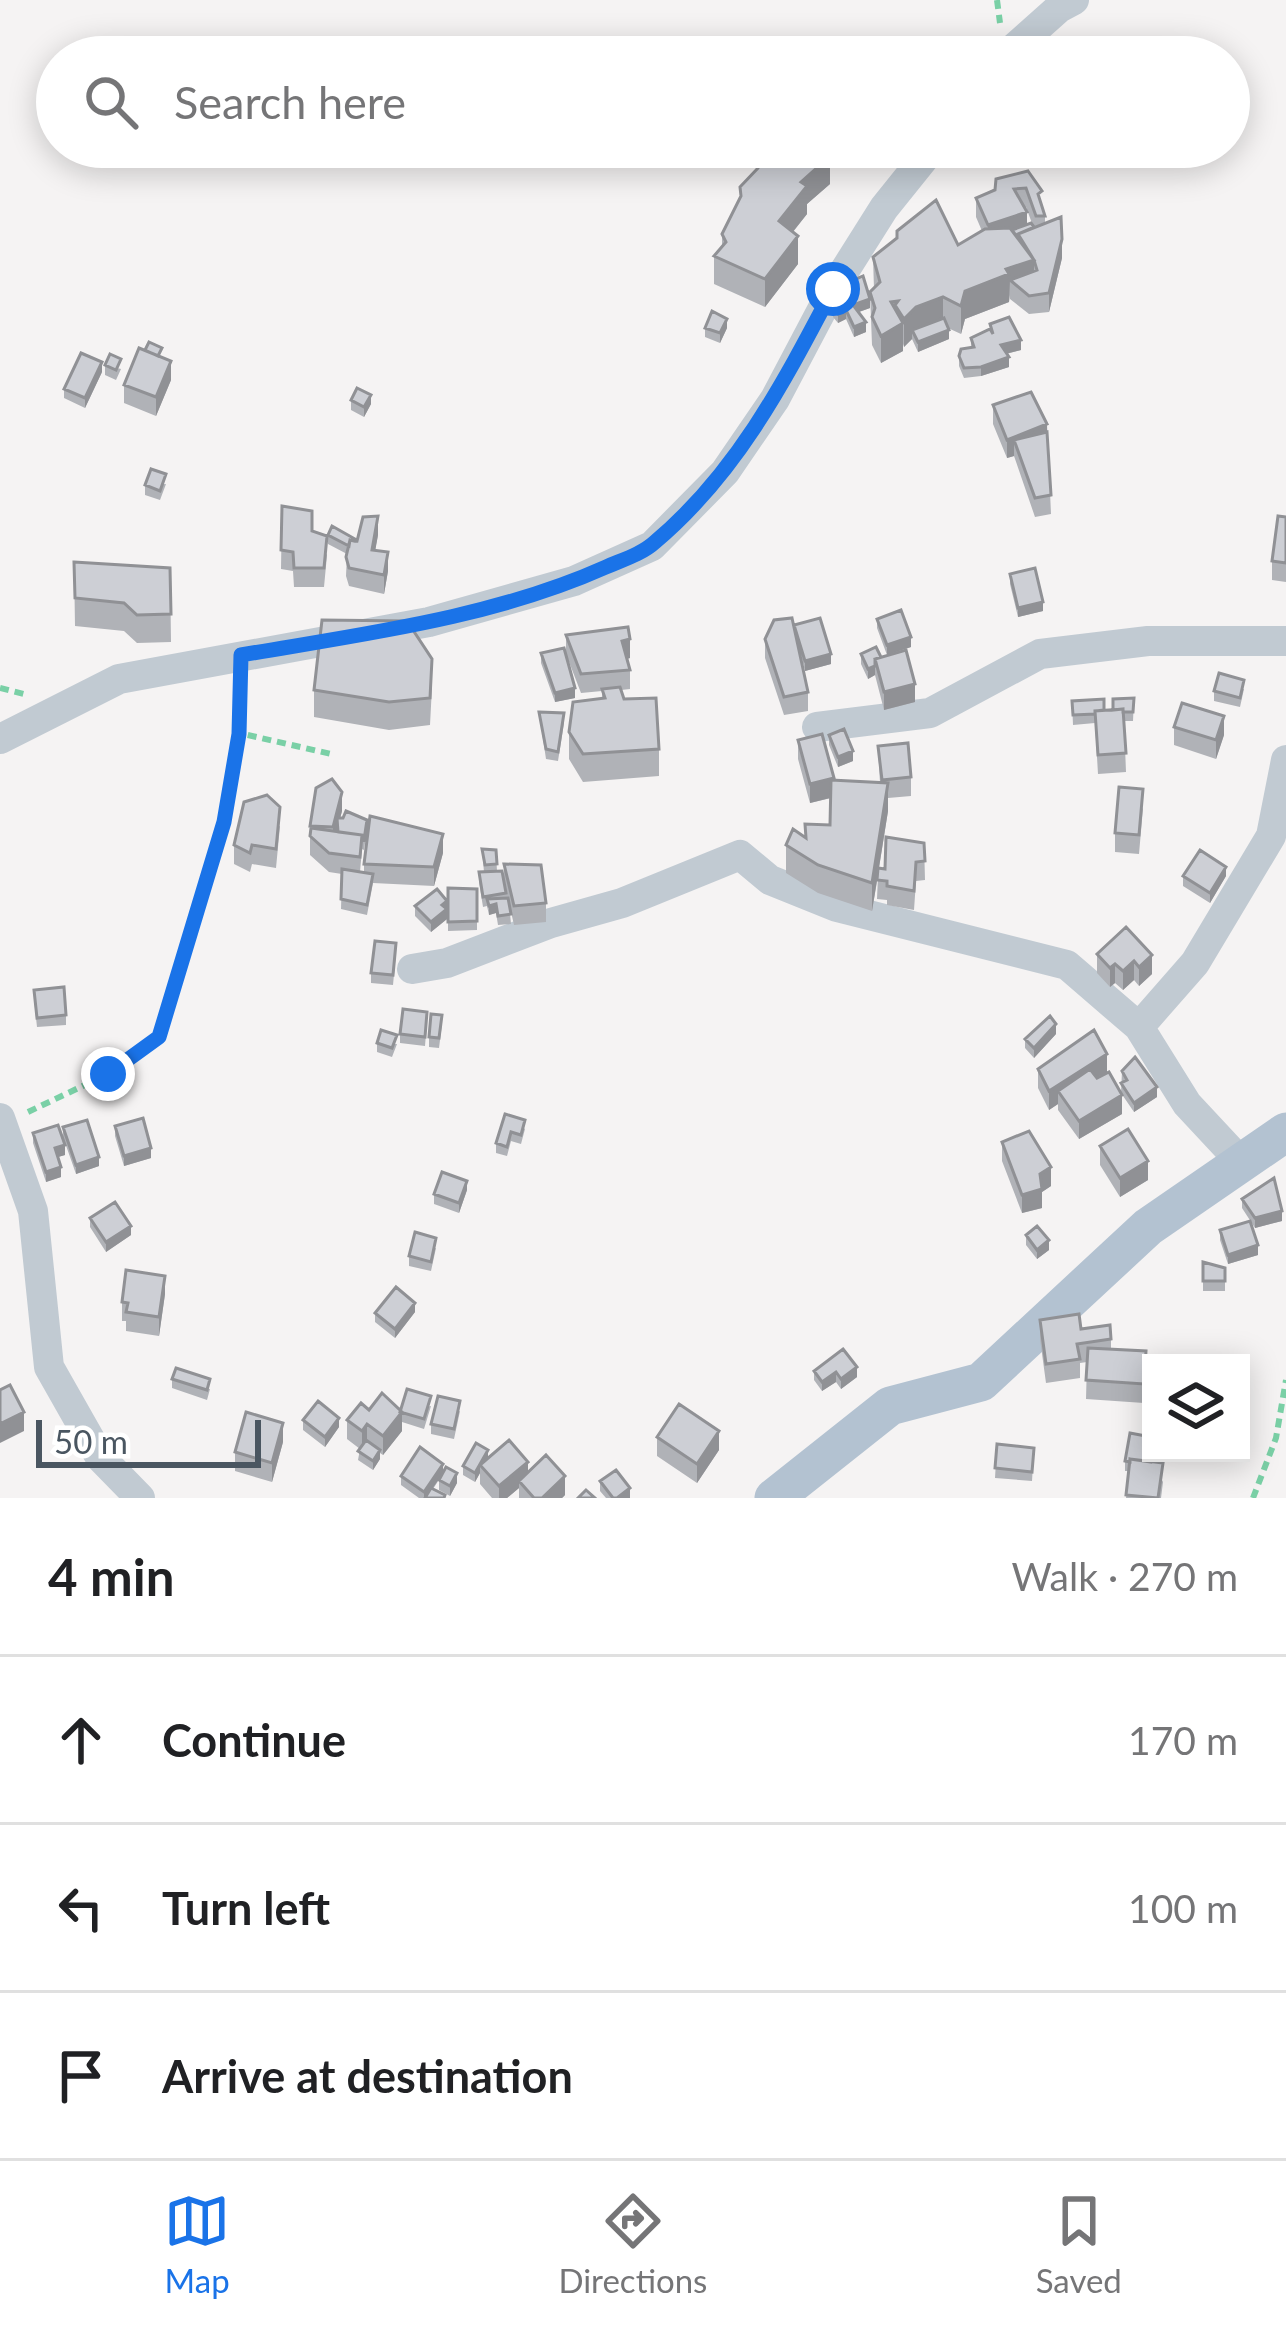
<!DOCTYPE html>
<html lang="en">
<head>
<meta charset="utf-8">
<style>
	:root { --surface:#fff; --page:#f6f6f6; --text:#202124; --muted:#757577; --line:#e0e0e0; --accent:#1a73e8 }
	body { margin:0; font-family:Lato,sans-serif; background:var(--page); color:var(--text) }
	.controls { position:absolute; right:36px; bottom:36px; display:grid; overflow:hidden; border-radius:0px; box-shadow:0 6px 30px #0003 }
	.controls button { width:108px; height:108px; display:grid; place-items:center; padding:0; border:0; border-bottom:3px solid var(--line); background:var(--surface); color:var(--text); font:60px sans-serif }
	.scale { position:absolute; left:36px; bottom:30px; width:225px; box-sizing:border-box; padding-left:12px; border:6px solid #4a5661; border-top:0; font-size:33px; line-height:42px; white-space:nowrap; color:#4a5661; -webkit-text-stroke:9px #fff; paint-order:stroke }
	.stop { position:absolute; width:36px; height:36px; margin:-27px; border:9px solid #1a73e8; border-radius:50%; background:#fff }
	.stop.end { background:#1a73e8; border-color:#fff; box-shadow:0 3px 12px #0008 }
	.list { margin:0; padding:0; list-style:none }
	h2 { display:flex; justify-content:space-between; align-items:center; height:156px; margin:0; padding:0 48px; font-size:51px }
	h2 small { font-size:39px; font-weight:400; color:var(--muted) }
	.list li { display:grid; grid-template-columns:78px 1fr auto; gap:36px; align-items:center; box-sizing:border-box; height:168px; padding:0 48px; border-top:3px solid var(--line) }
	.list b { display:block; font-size:45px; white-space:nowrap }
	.list em { font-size:39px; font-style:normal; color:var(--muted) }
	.icon { flex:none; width:66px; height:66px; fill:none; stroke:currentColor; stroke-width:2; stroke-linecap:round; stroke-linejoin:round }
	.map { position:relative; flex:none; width:1286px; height:1498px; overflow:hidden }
	.search { position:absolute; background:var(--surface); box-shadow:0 6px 30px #0003; left:36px; right:36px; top:36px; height:132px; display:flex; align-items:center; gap:30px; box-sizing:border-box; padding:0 42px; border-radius:66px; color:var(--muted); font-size:45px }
	.sheet { height:660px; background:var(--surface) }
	nav { display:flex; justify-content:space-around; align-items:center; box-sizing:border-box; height:168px; border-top:3px solid var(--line); background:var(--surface); font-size:33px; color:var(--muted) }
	nav a { display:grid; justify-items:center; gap:6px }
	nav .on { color:var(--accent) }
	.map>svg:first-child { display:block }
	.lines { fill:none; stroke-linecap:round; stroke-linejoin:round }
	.path { stroke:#7ad0a6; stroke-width:6; stroke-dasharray:9 6; stroke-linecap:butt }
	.minor { stroke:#c1cad2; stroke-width:30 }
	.major { stroke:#b3c2d1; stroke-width:39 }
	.wall { fill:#b0b2b7; fill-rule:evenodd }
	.shaded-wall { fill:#909195 }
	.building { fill:#cdcfd5; stroke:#909195; stroke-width:3 }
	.route { stroke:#1a73e8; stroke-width:15 }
</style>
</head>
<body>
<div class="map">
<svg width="1286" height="1498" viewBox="0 0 1286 1498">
	<rect width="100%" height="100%" fill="#f5f3f3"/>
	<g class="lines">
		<path class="path" d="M997,0L1000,23
			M241,682L239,733L331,754
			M0,688L24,694
			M28,1112L108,1074L159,1037L224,822L239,733
			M1253,1498L1276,1438L1286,1380"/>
		<path class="minor" d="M1004,57L1059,8L1074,0
			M817,727L930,713L1040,654L1148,641H1286
			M0,739L119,679L429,622L574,581L652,546L725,472L775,399L833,289L884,208L933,147
			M412,969L447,963L551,923L622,903L740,855L770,880L837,907L1067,965L1139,1027L1187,1104L1242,1163
			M1139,1027L1195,963L1271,836L1286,760
			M0,1118L33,1211L49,1367L100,1457L140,1498"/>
		<path class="major" d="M774,1498L890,1406L981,1382L1148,1227L1286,1132"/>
	</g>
	<path class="wall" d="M1028,171L1045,216V223L1062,258L1049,312L1029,314L1010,299V295L1009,302L965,319L961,334L948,328L949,339L918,352L912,339L904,347L903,344V351L881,363L872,345L870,292L874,289L873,257L958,245L982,231L976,217V198ZM1024,207H1026L1033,226L1027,225Z
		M830,184L807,204V214L793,232L798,264L765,307L714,284V256L722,248V234L740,199V187Z
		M839,297L870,308L859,312L866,332L854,337L846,319L838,323L833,317V307L839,304Z
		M990,324L1021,350L1006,354L1009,367L981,376L964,378L959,366V356L971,347V338L990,329Z
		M705,328H727L720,343L705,337Z
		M162,357L171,380L156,416L124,403V385Z
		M105,365L121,369L116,380L105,375Z
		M102,372L85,408L64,398V389Z
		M351,400L371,404L364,417L351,410Z
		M993,405L1047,424L1051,514L1035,517L1014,456L1007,458L993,424Z
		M166,484L160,500L145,495V485Z
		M282,506L312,531L327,555L324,587H294L293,571L281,569Z
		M1286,517V582L1272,580V561Z
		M328,535L355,541L378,535L375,550L388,571L384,594L349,586L346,576L347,554L328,544Z
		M74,562L170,568L171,642L137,643L124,631L75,626Z
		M1010,574L1043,611L1018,617L1010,584Z
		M877,619L911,647L887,655L877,628Z
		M794,629L831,664L805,671L799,648L808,692V711L784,715L765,658V639Z
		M566,635L630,658L627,659L630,670V689L621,690L624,699L659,749V776L583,782L569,759V732L602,698V691L581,693L566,654Z
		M541,653L575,698L555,702L541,663Z
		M861,654L881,657L915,702L884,710L875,675L868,679L861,664Z
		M432,687L430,725L389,730L314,717V690Z
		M1244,689L1240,707L1214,701V691Z
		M1134,698L1133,721H1124L1126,772L1098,774L1095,723L1073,725L1072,701L1104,710L1113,709Z
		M539,712L564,723L558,761L546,759Z
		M1174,727L1224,735L1216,759L1174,745Z
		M829,735L853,761L838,767L829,745Z
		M798,740L834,781L880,783L878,746L911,777V796L888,798V811L879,868L885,869L924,843L925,880L916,881L914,910L887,905V900L877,899L878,876L872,911L818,893L786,873V845L830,825L831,798L810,803L798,759Z
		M1143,808L1139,854L1115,852V833Z
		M342,811L340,818L367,829L364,850L362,849L360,872L364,873V864L443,853L434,886L373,883L367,915L341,909L342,874L329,872L310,855V826Z
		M280,826L276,868L252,864L250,872L234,864V845Z
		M482,849L496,850L497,872L504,883V864L546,903V922L514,925L509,903L511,924L498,925L496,913L489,915L487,906L483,907L479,882V872H484Z
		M1183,876H1226L1210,903L1183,886Z
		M448,888L477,889V930L448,931Z
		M447,901V919L431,932L415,916V906Z
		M1126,927L1152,974L1139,986L1134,980L1123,990L1115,983L1110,987L1097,973V954Z
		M396,953L393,985L371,983V973Z
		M34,999L66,1015V1025L37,1027Z
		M427,1021L425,1046L400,1043V1034Z
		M442,1024L439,1048L429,1047V1037Z
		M1056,1034L1034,1058L1025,1048V1039Z
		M377,1043L397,1044L392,1057L377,1052Z
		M1038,1069L1107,1073L1122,1114L1079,1139L1058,1110V1104L1049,1110L1038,1088Z
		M1122,1071L1157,1097L1134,1112L1121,1093Z
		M505,1114L525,1129L521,1144L511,1141L507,1156L496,1153V1143Z
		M115,1126L151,1158L124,1166L115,1136Z
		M63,1127L99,1166L76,1174L63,1137Z
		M33,1133L65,1155L57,1157L61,1177L46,1182L33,1143Z
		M1002,1142L1051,1186L1042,1192V1208L1022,1213L1002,1161Z
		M1100,1146L1148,1180L1120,1197L1100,1165Z
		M467,1190L459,1213L434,1204V1194Z
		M1242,1199L1282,1221L1255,1228L1242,1208Z
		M90,1218L131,1235L106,1252L90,1227Z
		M1220,1230L1258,1255L1228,1264L1220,1240Z
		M1026,1235L1049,1250L1037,1259L1026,1245Z
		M436,1248L431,1271L409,1266V1256Z
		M1203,1262L1225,1268V1291H1203Z
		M165,1294L159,1336L126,1331V1321H122V1302Z
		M415,1312L395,1338L375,1322V1313Z
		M1040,1320L1081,1329L1111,1339V1349L1146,1351L1144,1403L1086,1399L1087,1362L1080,1363V1378L1046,1383L1040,1339Z
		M843,1349L857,1377L841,1389L836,1382L822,1391L814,1380V1371Z
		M172,1379L210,1389L207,1400L172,1388Z
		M431,1406L424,1429L402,1422V1431L383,1455L380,1453V1459L373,1470L358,1460L360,1449L347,1439V1420L369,1410L400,1411Z
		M460,1411L454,1439L431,1434V1424Z
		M303,1420L339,1427L325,1447L303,1430Z
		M657,1437L719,1450L697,1483L657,1456Z
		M283,1442L272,1482L235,1471V1452Z
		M997,1444L1034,1448L1032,1481L995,1478Z
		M1155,1453L1153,1462L1163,1482L1161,1498H1126L1129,1471H1125V1461Z
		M488,1458L528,1472L565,1495L562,1498H519V1488L507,1498H492L480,1484V1473L475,1482L463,1475V1466Z
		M443,1473L457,1483L450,1496L439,1490V1480L442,1475L433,1489L445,1498H419L401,1485V1476Z
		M600,1481L630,1498H606L600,1491Z"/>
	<path class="shaded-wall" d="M830,156V184L807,204V214L779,249V221L801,182Z
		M1027,212V231L988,243V225Z
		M798,236V264L765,307V279Z
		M1062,239V258L1049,312V293Z
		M1034,260V288L1010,280L1009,302L965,319L961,334V306L965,291L1006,269Z
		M943,297V325L912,330V339L904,347V319L916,307Z
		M870,299V308L853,314V305Z
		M846,310V319L838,323V314Z
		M727,319V328L720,343V333Z
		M866,322V332L854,337V327Z
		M903,323V351L881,363V336Z
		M949,330V339L918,352V342Z
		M1021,340V350L1001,355V345Z
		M1009,357V367L981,376V367Z
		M171,361V380L156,416V397Z
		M102,362V372L85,408V398Z
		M371,395V404L364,417V407Z
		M1047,424V443L1014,440V456L1007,458V440Z
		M378,516V535L372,569V550Z
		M388,552V571L384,594V575Z
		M1043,602V611L1018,617V608Z
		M911,637V647L887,655V645Z
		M630,639V658L622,660V641Z
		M831,654V664L805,671V661Z
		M875,666V675L868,679V669Z
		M915,684V702L884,710V692Z
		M575,688V698L555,702V693Z
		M1224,716V735L1216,759V740Z
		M853,751V761L838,767V757Z
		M834,778V797L810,803V784Z
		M888,783V811L872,911V883Z
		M342,792V811L333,846V827Z
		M443,834V853L434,886V867Z
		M1226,867V876L1210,903V893Z
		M447,901V919L431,932V922Z
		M496,904V913L489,915V906Z
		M1152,955V974L1139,986V967Z
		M1134,961V980L1123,990V971Z
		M1115,964V983L1110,987V968Z
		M1056,1024V1034L1034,1058V1048Z
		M1107,1054V1073L1058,1091V1104L1049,1110V1091Z
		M1157,1087V1097L1134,1112V1103Z
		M1122,1095V1114L1079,1139V1121Z
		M65,1145V1155L55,1158V1148Z
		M151,1148V1158L124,1166V1156Z
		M99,1157V1166L76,1174V1165Z
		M1148,1161V1180L1120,1197V1178Z
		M61,1167V1177L46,1182V1172Z
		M1051,1167V1186L1042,1192V1208L1022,1213V1195L1040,1174Z
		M467,1181V1190L459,1213V1203Z
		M1282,1211V1221L1255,1228V1218Z
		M131,1226V1235L106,1252V1242Z
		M1049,1240V1250L1037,1259V1250Z
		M1258,1245V1255L1228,1264V1255Z
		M165,1276V1294L159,1336V1317Z
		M415,1303V1312L395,1338V1329Z
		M857,1367V1377L841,1389V1379Z
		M836,1372V1382L822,1391V1382Z
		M24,1412V1431L0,1443V1424Z
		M402,1412V1431L383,1455V1436Z
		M339,1418V1427L325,1447V1437Z
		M283,1423V1442L272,1482V1463Z
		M367,1424V1443L362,1450V1431Z
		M719,1431V1450L697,1483V1464Z
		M380,1450V1459L373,1470V1461Z
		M488,1450V1460L480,1465V1473L475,1482V1473Z
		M528,1462V1480L519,1481V1488L507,1498H499V1486Z
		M443,1464V1473L426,1498H424V1492Z
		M457,1473V1483L450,1496V1486Z
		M565,1476V1495L562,1498H542Z
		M630,1488V1498H617Z"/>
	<path class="building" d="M765,147H822L830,156L801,182L807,186L779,221L798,236L765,279L714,256L726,242L722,234L741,196L740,187L758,168L761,152Z
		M1028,171L1042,191L1038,194L1045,216H1036L1026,188L1014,189L1027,212L988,225L976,198L995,190L996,179Z
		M936,200L958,245L985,229L1010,228L1034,260L1006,269L1009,274L965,291L961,306L943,297L916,307L904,319L895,305L898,301L891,302L903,323L881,336L872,317L875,308L870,292L880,282L873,257L897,238V231Z
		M1061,217L1062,239L1049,293L1029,296L1010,280L1037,270L1034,260L1018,234Z
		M1031,223L1034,227L1018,234V238L1012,230Z
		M863,276L870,299L853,305L866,322L854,327L846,310L838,314L833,307L842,303L839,297L847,283Z
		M712,311L727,319L720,333L705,328Z
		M1009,317L1021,340L1001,345L1009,357L981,367L964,368L959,356L961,349L974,347L971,338L990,329L993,334L990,324Z
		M944,318L949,330L918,342L912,330Z
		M149,342L162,348L158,356L145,350Z
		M139,348L171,361L156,397L124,385Z
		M81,353L102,362L85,398L64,389Z
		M110,354L121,359L116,370L105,365Z
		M357,388L371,395L364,407L351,400Z
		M1031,392L1047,424L1007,440L993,405Z
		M1047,432L1051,495L1035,498L1014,440Z
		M151,469L166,474L160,491L145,485Z
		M282,506L312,511V531L327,536L324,568H294L293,552L281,550Z
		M378,516L372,550L388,552L384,575L349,568L346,557L350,540L357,541L363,517Z
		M1278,516L1286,517V563L1272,561Z
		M332,526L355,539L354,541L350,540L349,546L328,535Z
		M74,562L170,568L171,614L137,615L124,603L75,598Z
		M1035,568L1043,602L1018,608L1010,574Z
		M901,610L911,637L887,645L877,619Z
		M792,618L808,692L784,697L765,639L774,620Z
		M820,618L831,654L805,661L794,625Z
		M322,620L407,621L432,659L430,698L389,702L314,690Z
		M628,627L630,639L622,641L630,670L581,674L566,635Z
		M876,647L881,657L875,659V666L868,669L861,654Z
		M564,648L575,688L555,693L541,653Z
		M906,650L915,684L884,692L875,659Z
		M1219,673L1244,680L1240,698L1214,691Z
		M620,687L624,699L656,698L659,749L583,754L569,732L573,702L605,698L602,689Z
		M1134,698L1133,712H1123V709L1113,710V699Z
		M1104,699V710L1095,711V714L1073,715L1072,701Z
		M1182,703L1224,716L1216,740L1174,727Z
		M1123,709L1126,753L1098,755L1095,711Z
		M539,712L564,713L558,752L546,749Z
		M844,729L853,751L838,757L829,735Z
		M822,734L834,778L810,784L798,740Z
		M908,743L911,777L882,780L878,746Z
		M332,779L342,792L333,827L310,826L316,788Z
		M831,780L888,783L872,883L818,865L786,845L793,829L806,838L805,824L830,825Z
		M1119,787L1143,789L1139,835L1115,833Z
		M267,795L280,807L276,849L252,845L250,853L234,845L244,802Z
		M346,811L367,820L364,840L362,839V835L338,832L337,818H343Z
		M370,816L443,834L434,867L364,864Z
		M311,828L362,835L360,857L329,853L310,836Z
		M886,837L924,843L925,861L916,862L914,891L887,886V881L877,880L878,868L885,869Z
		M482,849L496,850L497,864L485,865Z
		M1200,850L1226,867L1210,893L1183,876Z
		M504,864L541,865L546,903L514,906Z
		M342,869L373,874L367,905L341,899Z
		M502,871L506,893L483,897L479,872Z
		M448,888L477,889V921L448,922Z
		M437,889L447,901L442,905L447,909L431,922L415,906Z
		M508,898L511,914L498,916L496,904L489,906L487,899Z
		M1126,927L1152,955L1139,967L1134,961L1123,971L1115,964L1110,968L1097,954Z
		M375,941L396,943L393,975L371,973Z
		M64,987L66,1015L37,1018L34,990Z
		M403,1009L427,1012L425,1037L400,1034Z
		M431,1014L442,1015L439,1038L429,1037Z
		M1050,1016L1056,1024L1034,1048L1025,1039Z
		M381,1030L397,1035L392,1048L377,1043Z
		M1094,1030L1107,1054L1049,1091L1038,1069Z
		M1135,1057L1157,1087L1134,1103L1121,1083L1127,1080L1122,1071Z
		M1090,1069L1097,1078L1109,1072L1122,1095L1079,1121L1058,1091Z
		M505,1114L525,1120L521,1135L511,1132L507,1147L496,1143Z
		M143,1118L151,1148L124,1156L115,1126Z
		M87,1120L99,1157L76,1165L63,1127Z
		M58,1125L65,1145L55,1148L61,1167L46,1172L33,1133Z
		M1128,1129L1148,1161L1120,1178L1100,1146Z
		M1029,1131L1051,1167L1040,1174L1042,1189L1022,1195L1002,1142Z
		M442,1172L467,1181L459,1203L434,1194Z
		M1274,1178L1282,1211L1255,1218L1242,1199Z
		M115,1202L131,1226L106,1242L90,1218Z
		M1250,1221L1258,1245L1228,1255L1220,1230Z
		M1037,1226L1049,1240L1037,1250L1026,1235Z
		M415,1232L436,1238L431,1262L409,1256Z
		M1203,1262L1225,1268V1281H1203Z
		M126,1270L165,1276L159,1317L126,1312L128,1303L122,1302Z
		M396,1287L415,1303L395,1329L375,1313Z
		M1079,1314L1081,1329L1110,1325L1111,1339L1077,1344L1080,1359L1046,1364L1040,1320Z
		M1088,1348L1146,1351L1144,1384L1086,1380Z
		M843,1349L857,1367L841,1379L836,1372L822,1382L814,1371Z
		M176,1368L210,1379L207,1390L172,1379Z
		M10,1385L24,1412L0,1424V1390Z
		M407,1389L431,1396L424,1419L400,1412Z
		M382,1393L402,1412L383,1436L367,1424L362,1431L347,1420L361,1403L369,1410Z
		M438,1396L460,1401L454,1429L431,1424Z
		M318,1401L339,1418L325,1437L303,1420Z
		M679,1404L719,1431L697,1464L657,1437Z
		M246,1412L283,1423L272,1463L235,1452Z
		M1130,1433L1151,1437V1453H1153L1151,1462L1130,1459V1462L1125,1461Z
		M366,1440L380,1450L373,1461L358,1451Z
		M509,1440L528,1462L499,1486L480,1465Z
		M476,1443L488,1450L475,1473L463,1466Z
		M997,1444L1034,1448L1032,1472L995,1468Z
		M420,1447L443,1464L424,1492L401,1476Z
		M546,1455L565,1476L542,1498H534L519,1481Z
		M1130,1459L1163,1463L1158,1498L1126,1495Z
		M446,1467L457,1473L450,1486L439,1480Z
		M616,1470L630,1488L617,1498H613L600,1481Z
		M431,1488L445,1495L444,1498H425Z
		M586,1490L595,1498H578Z"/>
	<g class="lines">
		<path class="route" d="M108,1074L159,1037L224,822L239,734L241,655C363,634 492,618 606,567C622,560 642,554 655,542C737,473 784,382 833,289"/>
	</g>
</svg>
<div class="controls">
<button><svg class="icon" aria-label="layers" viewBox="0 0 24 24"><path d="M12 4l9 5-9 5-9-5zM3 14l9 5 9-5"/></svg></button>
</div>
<div class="scale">50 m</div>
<div class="stop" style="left:833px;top:289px"></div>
<div class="stop end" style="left:108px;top:1074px"></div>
<div class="search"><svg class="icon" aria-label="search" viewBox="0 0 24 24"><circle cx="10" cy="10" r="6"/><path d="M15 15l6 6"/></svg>Search here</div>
</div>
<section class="sheet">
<h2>4 min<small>Walk · 270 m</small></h2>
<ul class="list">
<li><svg class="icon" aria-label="ahead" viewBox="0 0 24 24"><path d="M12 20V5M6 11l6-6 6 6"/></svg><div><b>Continue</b></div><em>170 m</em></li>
<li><svg class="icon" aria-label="left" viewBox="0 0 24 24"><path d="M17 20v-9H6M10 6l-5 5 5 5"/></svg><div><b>Turn left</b></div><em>100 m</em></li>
<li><svg class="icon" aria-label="arrive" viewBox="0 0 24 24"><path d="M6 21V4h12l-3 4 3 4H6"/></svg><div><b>Arrive at destination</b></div></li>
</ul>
</section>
<nav>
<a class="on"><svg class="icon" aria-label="map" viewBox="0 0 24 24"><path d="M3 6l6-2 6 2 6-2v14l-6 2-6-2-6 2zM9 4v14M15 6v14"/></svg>Map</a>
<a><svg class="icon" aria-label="directions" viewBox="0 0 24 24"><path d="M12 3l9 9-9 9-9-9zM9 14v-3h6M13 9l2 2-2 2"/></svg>Directions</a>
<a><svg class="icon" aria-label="saved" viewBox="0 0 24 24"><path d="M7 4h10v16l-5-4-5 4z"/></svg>Saved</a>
</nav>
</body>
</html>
